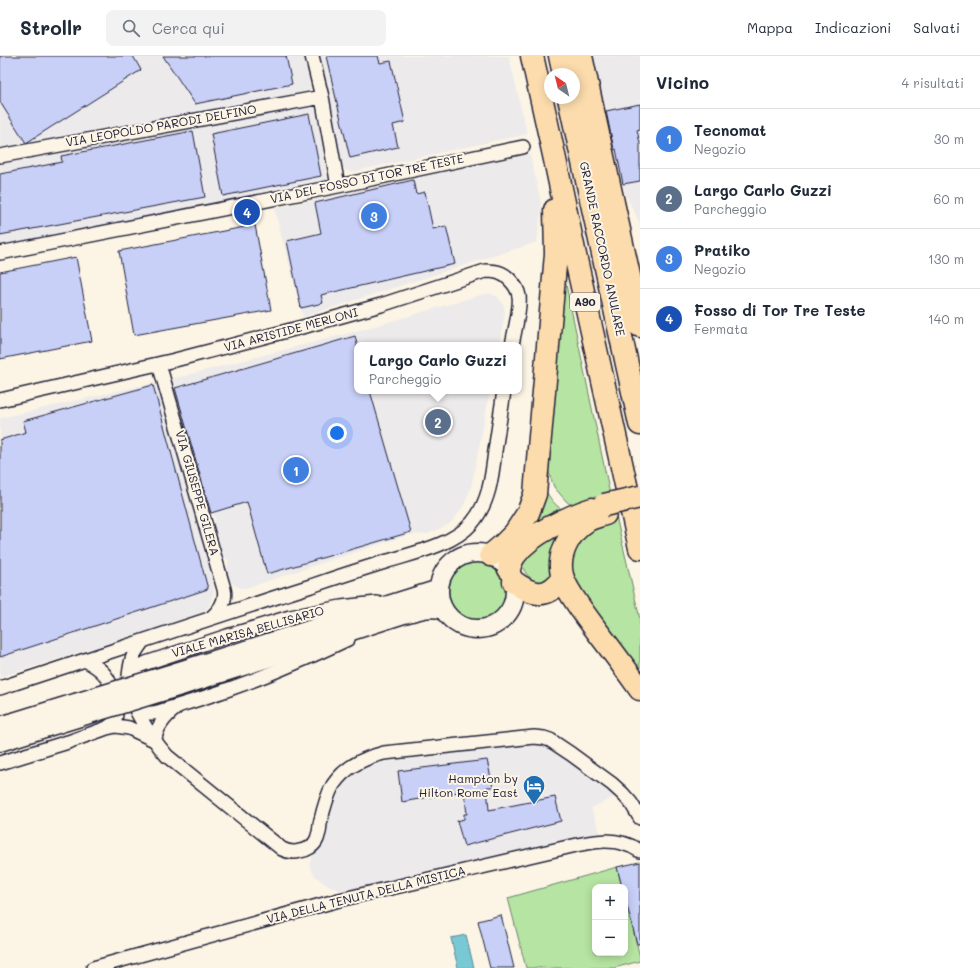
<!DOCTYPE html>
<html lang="it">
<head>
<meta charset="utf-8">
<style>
	:root { --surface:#fff; --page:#f2f2f3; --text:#1f2937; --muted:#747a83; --line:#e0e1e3; --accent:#ea580c }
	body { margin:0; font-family:Mali,sans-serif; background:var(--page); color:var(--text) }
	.controls { position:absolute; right:12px; bottom:12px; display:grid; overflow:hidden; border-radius:8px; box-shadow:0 2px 10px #0003 }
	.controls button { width:36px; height:36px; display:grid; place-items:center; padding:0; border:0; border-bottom:1px solid var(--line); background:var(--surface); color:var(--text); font:20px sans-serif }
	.compass { position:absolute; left:544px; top:12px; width:36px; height:36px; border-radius:50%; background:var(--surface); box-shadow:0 2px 10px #0003; rotate:325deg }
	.you { position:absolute; left:337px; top:377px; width:14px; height:14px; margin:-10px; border:3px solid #fff; border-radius:50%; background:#1a73e8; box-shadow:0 0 0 6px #1a73e833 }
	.badge { display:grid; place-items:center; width:26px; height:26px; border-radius:50%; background:var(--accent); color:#fff; font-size:13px; font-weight:700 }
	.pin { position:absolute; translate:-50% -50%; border:2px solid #fff; box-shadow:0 1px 4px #0006 }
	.popup { position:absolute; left:354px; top:286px; width:168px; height:52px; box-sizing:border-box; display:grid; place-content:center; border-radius:8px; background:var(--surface); filter:drop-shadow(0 1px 3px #0005); font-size:13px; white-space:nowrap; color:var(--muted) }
	.popup b { font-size:15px; color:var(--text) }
	.popup::after { content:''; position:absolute; left:50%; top:100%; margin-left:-8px; border:8px solid transparent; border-top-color:var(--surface) }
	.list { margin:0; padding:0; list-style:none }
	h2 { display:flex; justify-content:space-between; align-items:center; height:52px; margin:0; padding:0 16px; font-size:17px }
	h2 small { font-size:13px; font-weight:400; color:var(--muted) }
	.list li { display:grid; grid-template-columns:26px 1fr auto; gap:12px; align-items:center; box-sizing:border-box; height:60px; padding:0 16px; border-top:1px solid var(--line) }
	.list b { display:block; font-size:15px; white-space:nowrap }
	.list p { margin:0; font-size:13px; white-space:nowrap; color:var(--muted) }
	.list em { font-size:13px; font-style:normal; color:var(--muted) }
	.icon { flex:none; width:22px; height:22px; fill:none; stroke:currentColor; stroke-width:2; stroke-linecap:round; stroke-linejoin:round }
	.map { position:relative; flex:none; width:640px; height:912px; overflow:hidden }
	header { display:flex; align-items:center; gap:24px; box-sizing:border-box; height:56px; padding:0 20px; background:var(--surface); border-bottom:1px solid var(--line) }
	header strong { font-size:19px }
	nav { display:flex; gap:22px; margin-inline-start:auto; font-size:14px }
	.search { width:280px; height:36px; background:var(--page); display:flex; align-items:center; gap:10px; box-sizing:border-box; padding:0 14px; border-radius:8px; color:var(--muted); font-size:15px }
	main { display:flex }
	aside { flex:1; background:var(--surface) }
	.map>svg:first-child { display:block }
	.built { fill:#eceaeb }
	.green { fill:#b6e4a2; stroke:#6c836e }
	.water { fill:#79c9d5; stroke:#568697 }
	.building { fill:#c8d0f8; stroke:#22223b }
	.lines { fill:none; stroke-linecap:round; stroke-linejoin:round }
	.minor-casing { stroke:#22223b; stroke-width:16 }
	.secondary-casing { stroke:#22223b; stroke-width:21 }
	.motorway-casing { stroke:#22223b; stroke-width:25 }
	.minor { stroke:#fcf5e5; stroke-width:13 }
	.secondary { stroke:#fcf5e5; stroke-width:18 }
	.motorway { stroke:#fcdcac; stroke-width:22 }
	.secondary-bridge-casing { stroke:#22223b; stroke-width:21; stroke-linecap:butt }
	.motorway-bridge-casing { stroke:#22223b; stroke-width:25; stroke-linecap:butt }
	.secondary-bridge { stroke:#fcf5e5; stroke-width:18 }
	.motorway-bridge { stroke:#fcdcac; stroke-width:22 }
	.labels { text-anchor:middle; stroke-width:4; stroke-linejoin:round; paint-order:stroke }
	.shield { fill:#fcf5e5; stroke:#63616e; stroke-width:1 }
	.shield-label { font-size:11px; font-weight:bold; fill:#22223b }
	.street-label { font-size:12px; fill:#22223b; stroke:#fcf5e5 }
	.poi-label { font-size:12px; fill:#22223b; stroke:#fcf5e5; text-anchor:end }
</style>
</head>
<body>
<header>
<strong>Strollr</strong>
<div class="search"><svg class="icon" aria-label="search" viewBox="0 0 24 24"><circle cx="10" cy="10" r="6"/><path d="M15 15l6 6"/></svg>Cerca qui</div>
<nav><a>Mappa</a><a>Indicazioni</a><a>Salvati</a></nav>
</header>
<main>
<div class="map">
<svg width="640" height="912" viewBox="0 0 640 912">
	<rect width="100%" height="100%" fill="#fcf5e5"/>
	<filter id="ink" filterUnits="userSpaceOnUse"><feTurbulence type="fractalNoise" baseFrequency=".025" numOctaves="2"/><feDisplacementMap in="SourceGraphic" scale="8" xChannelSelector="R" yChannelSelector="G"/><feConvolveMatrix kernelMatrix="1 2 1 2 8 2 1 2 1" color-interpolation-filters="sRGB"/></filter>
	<g filter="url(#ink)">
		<path class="built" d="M0,0H304L311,35L0,92Z
			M319,0H509L527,78L352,116L347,115L343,112Z
			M594,0H640V168L626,139L617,106Z
			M315,48L328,125L0,191V105Z
			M530,98L541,147V155L537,186L303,261L274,152Z
			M484,238H491L497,240L501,245L504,250L505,257L499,289H357V335H490L471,432L464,449L455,462L448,469L428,478L408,479L246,532H241L234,529L230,525L227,519L228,503L219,499L211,471L216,462L206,451L169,326L172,323L368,272Z
			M153,327L158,331L163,341L196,459L213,525L214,536L209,550L204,556L198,560L0,621V362Z
			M527,686L546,689L618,739L591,752L602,781L352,837L339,834L324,827L314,819L309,809L323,773L327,749L340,726L363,709Z"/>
		<path class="green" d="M563,214L611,443L578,451L571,449L566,445L554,431L548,414Z
			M543,431C551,443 554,450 568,457L533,468C541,454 544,448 543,431Z
			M616,460L640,563V626L572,530L568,498L599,464Z
			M563,472L551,522C549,523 545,525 543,526C533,528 524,517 522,509C521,508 522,505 522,503Z
			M449 535a29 29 0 1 1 58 0a29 29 0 1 1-58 0Z
			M617,811L622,831H595V897H625V842L640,901V905L614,912H526L508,842Z"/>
		<path class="water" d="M466,879L474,912H458L451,882Z"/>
		<path class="building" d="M0,0H133L141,14L26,87L0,46Z
			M163,0H286L292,28L195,48Z
			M326,0H378L380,7L391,5L405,66L393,69L398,91L350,102Z
			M640,48V73L637,74L640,87V125L623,128L616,93L614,94L606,55Z
			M309,58L321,120L223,140L211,78Z
			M193,75L205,141L0,179V118L62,106L61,100Z
			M413,124L416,138L425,136L433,173L446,170L455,208L321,239L323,247L301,252L287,185L321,177L315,147Z
			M255,169L271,254L134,279L119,195Z
			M76,201L92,285L0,303V216Z
			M355,280L357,288V335H370L411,476L267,518L247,446L211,457L175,332Z
			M153,329L208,533L0,601V384L26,376L23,365Z
			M487,704L493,731H487L489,754L555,741L561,765L464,790L457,765L464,763V758H467L464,735L402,746L398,715Z
			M640,806V888H637L625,842V831H622L617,811Z
			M501,859L514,912H490L478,865Z"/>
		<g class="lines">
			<g class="minor-casing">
				<path id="minor" d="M312,0L322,41L338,130
					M0,100L322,41
					M0,197L338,130L523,91
					M159,308L224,533C227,545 220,554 211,562
					M0,344L175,304L306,270L381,249L485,215C495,215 503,216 510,224C514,228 518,234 519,240C521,251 514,277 512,289
					M377,547L341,551L290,561L227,580L146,607C140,610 132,614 129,621C122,641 154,685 167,700L282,793C288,796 293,797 300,795C307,794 314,790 317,783C319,778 320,773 320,768C323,755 326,741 333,729C345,711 363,702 384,697L534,681L544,682L550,684L571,698L612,728L623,738L631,747L640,762
					M85,604C92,608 100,612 105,619C112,628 119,652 115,663C114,668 110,670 107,672
					M129,620C131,602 132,600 143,585
					M0,632C104,598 207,563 311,530C337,521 362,513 388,505C414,497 453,489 472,467C489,447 492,421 495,395C498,375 501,355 504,335
					M134,649C142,655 148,659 158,656C183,648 208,641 232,632C272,618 310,601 348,583
					M155,684C156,670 166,660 176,652
					M0,707L68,686L107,672L116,670L129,672L152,683
					M93,912L339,844L568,791C593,785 617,780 640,795"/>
			</g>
			<g class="secondary-casing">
				<path id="secondary" d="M439 535a38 38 0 1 1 76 0a38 38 0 1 1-76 0Z
					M176,616L439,533
					M181,630L404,558C420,554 427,550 444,554
					M0,670L75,647
					M0,686L80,661"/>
			</g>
			<g class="motorway-casing">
				<path id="motorway" d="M532,0L554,99L575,199L640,492
					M560,0L564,18
					M581,0L640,270
					M569,42L640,368
					M605,458C599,460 593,461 588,464C570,475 557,498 562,519C563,524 566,529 568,533C576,547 585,559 594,571C610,592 625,612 640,633
					M491,499L503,489L515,477L528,457L531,449L535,438L537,415L545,324L556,198L555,154
					M509,513C510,508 512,503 515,499C530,478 568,461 592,453
					M514,526C533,540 547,543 562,523"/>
			</g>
			<use href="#minor" class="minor"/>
			<use href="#secondary" class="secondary"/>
			<use href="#motorway" class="motorway"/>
			<g class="secondary-bridge-casing">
				<path id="secondary-bridge" d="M75,647L176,616
					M80,661L181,630"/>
			</g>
			<g class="motorway-bridge-casing">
				<path id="motorway-bridge" d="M604,449L640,441"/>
			</g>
			<use href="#secondary-bridge" class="secondary-bridge"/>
			<use href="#motorway-bridge" class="motorway-bridge"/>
		</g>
	</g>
	<defs>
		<g id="hotel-pin" transform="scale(1.15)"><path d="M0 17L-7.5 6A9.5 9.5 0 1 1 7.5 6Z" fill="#1f6fb2" stroke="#fcf5e5"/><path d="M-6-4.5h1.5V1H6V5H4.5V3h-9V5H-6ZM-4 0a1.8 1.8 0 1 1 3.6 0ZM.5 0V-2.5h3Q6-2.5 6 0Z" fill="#fff"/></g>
	</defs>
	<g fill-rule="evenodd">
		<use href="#hotel-pin" x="534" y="730"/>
	</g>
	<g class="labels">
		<rect class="shield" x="570" y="237" width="30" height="18" rx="3"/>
		<g class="shield-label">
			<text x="585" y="250">A90</text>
		</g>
		<g class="street-label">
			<text transform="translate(161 70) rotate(-10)" y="4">VIA LEOPOLDO PARODI DELFINO</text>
			<text transform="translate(367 123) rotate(-12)" y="4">VIA DEL FOSSO DI TOR TRE TESTE</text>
			<text transform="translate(602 193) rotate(78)" y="4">GRANDE RACCORDO ANULARE</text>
			<text transform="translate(291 274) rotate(-15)" y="4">VIA ARISTIDE MERLONI</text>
			<text transform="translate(197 437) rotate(74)" y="4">VIA GIUSEPPE GILERA</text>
			<text transform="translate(248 576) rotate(-16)" y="4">VIALE MARISA BELLISARIO</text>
			<text transform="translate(366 839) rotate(-14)" y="4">VIA DELLA TENUTA DELLA MISTICA</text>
		</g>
		<g class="poi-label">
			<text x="518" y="727">Hampton by<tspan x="518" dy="14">Hilton Rome East</tspan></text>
		</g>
	</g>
</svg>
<div class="controls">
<button>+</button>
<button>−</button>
</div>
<svg class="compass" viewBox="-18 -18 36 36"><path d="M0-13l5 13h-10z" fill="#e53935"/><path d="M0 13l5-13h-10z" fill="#747a83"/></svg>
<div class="you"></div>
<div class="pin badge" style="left:296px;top:414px;background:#3f7fe0">1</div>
<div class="pin badge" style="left:438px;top:366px;background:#5c6f8a">2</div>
<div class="popup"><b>Largo Carlo Guzzi</b>Parcheggio</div>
<div class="pin badge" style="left:374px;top:160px;background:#3f7fe0">3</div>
<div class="pin badge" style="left:247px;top:156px;background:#1a4fb4">4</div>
</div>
<aside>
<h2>Vicino<small>4 risultati</small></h2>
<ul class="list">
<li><span class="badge" style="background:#3f7fe0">1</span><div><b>Tecnomat</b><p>Negozio</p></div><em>30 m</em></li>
<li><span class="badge" style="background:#5c6f8a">2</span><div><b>Largo Carlo Guzzi</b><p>Parcheggio</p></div><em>60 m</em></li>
<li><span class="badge" style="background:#3f7fe0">3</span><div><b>Pratiko</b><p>Negozio</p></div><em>130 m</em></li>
<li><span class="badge" style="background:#1a4fb4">4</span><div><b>Fosso di Tor Tre Teste</b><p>Fermata</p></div><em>140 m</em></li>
</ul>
</aside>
</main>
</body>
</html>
